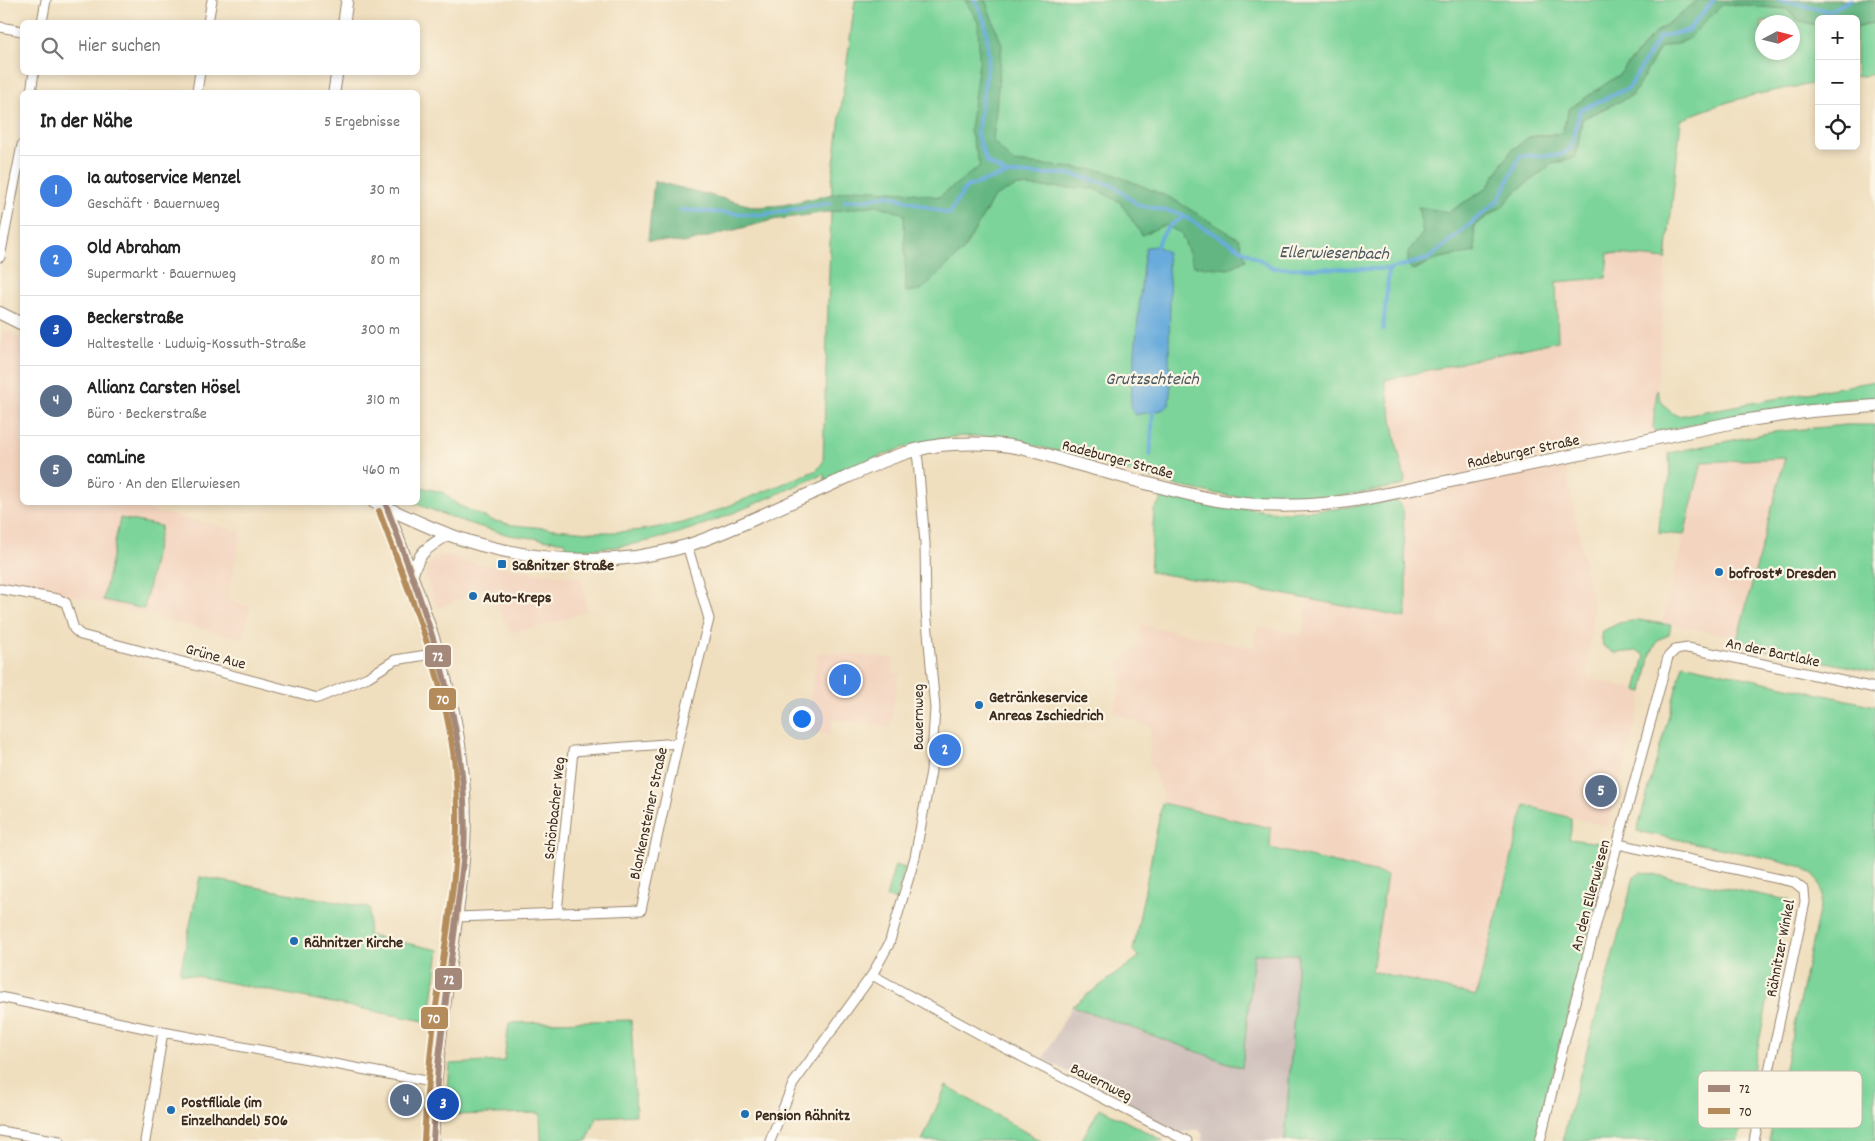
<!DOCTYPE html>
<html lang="de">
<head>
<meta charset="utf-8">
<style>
	:root { --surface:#fff; --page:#f6f6f6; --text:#222; --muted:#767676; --line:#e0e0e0; --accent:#b45309 }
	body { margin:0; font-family:Dekko,sans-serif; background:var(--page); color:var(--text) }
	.controls { position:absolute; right:15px; top:15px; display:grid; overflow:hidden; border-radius:8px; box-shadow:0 2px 8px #0003 }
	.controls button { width:45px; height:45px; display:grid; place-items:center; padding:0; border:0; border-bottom:1px solid var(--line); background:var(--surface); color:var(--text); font:25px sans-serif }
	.compass { position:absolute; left:1755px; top:15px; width:45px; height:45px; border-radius:50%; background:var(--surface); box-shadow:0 2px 8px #0003; rotate:83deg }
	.you { position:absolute; left:801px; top:718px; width:18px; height:18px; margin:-12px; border:4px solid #fff; border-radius:50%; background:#1a73e8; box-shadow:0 0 0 8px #1a73e833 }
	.badge { display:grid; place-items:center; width:32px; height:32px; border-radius:50%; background:var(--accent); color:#fff; font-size:16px; font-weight:700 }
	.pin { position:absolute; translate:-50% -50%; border:2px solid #fff; box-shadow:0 1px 5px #0006 }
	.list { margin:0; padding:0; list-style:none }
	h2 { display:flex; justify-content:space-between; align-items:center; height:65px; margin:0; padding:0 20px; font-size:21px }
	h2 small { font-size:16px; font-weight:400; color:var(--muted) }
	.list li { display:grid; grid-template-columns:32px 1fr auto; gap:15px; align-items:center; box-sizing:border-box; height:70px; padding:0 20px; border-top:1px solid var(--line) }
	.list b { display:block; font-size:19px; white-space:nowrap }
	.list p { margin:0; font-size:16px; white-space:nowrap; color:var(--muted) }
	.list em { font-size:16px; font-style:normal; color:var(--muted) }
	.icon { flex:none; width:28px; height:28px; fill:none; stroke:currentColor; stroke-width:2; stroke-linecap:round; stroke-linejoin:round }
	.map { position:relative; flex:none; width:1875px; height:1141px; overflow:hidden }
	.search { position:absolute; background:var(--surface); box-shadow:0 2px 8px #0003; left:20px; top:20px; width:400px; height:55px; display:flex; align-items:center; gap:12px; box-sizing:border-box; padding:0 18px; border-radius:8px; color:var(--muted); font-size:19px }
	.panel { position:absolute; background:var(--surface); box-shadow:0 2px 8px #0003; left:20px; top:90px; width:400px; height:415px; border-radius:8px }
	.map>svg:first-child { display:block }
	.built { fill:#f3d4bf }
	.industrial { fill:#cfc0bb }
	.green { fill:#7bd49a; stroke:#5b7f5c; fill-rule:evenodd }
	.forest { fill:#64b682; stroke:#507050 }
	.water { fill:#67abdc; stroke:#516a7d }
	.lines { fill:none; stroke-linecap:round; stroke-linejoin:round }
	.stream { stroke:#67abdc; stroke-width:4 }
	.minor-casing { stroke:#96846e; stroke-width:11 }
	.tertiary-casing { stroke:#96846e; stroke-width:13 }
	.secondary-casing { stroke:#96846e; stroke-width:14 }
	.minor { stroke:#fff; stroke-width:9 }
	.tertiary { stroke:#fff; stroke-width:11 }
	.secondary { stroke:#fff; stroke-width:12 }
	.bus-1-casing { stroke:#fcf5e5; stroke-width:10 }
	.bus-2-casing { stroke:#fcf5e5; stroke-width:10 }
	.bus-1 { stroke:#a4897a; stroke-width:6 }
	.bus-2 { stroke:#b48c5b; stroke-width:6 }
	.poi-dot { fill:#1f6fb2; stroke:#fcf5e5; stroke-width:2 }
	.labels { text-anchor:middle; stroke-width:4.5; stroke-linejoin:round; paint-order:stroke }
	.street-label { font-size:16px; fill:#3b2a1e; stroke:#fcf5e5 }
	.poi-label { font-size:16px; font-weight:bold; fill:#3b2a1e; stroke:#fcf5e5; text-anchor:start }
	.water-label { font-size:18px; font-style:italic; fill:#4a5760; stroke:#fcf5e5 }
	.key { fill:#fcf5e5; stroke:#c2b8a9; stroke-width:1 }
	.key-label { font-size:14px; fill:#3b2a1e }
	.line-badge { stroke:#fcf5e5; stroke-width:2 }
	.badge-label { font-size:14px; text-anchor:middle; font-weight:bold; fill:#fff }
</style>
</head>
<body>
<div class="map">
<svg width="1875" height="1141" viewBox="0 0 1875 1141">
	<rect width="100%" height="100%" fill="#fcf5e5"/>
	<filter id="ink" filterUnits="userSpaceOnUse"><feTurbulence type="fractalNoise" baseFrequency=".02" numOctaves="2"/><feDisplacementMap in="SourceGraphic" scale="10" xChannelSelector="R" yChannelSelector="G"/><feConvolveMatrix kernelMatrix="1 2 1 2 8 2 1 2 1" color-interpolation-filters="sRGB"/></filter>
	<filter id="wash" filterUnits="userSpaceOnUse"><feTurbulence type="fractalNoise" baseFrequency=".0096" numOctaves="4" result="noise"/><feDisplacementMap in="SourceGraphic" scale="20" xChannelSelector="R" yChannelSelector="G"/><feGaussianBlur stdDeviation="1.12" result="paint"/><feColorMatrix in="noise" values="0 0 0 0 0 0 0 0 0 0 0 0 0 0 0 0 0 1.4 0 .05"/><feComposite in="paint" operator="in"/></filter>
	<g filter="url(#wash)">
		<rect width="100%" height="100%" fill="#f0dfbf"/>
		<path class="built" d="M1608,253L1666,259L1657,390L1653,427L1656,432L1404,485L1405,479L1385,380L1557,341L1556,282L1606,278Z
			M4,329L22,339V502L124,503V504L241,531L228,601L250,607L243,639L70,595L0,582V358Z
			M1786,458L1737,638L1662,622L1702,462Z
			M1565,464L1593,607L1587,677L1643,692L1609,824L1605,826L1525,805L1477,996L1372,971L1386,875L1269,848L1271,828L1162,803L1163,796L1149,760L1151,727L1113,712L1122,686L1118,663L1139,646L1141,624L1253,648L1258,626L1302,635L1308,599L1406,618V580L1403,509L1396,500Z
			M441,555L456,556L467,562L478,564L582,578L587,610L564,620L510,633L488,586L437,609L426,578L428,566L434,558Z
			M818,652L894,658L893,673L899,674L890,727L833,719L830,735L805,731Z"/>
		<path class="industrial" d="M1254,953L1299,954L1285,1141H1201L1203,1135L1198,1129L1177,1133L1122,1103L1125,1095L1112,1088L1110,1094L1043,1059L1072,1006L1242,1068Z"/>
		<path class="green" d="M855,0H1698L1652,36L1619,75L1569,109L1562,133L1529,137L1511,151L1486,189L1449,212L1423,233L1408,252L1413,270L1440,258L1475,252L1474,226L1503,206L1514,193L1552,164L1576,157L1582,119L1633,95L1660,48L1687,40L1723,4L1787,9L1797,20L1819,26V83C1772,90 1723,100 1681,120L1666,259L1608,253L1606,278L1556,282L1558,341L1385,380L1397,446L1405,479L1404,485C1378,490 1352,495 1326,498C1276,504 1223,497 1175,485C1139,475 1102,464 1066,454C1029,444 992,433 954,437C907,442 868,461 825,480L824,474C742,508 657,555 566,548V542L509,535L461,521L414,503L418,502V486L444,493L456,504L491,520L513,525L588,532H617L642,530L683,523L716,511L817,470L823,462L832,179ZM1762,22H1792V52H1762Z
			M1875,22V74L1856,77V28Z
			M1875,381V397L1848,399L1742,415L1656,432L1653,427L1657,390C1662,403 1665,410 1678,416Z
			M1845,425H1875V672L1736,644L1785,458L1702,462L1684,535L1659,533L1660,512L1670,478L1669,453L1773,432Z
			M1164,495L1265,511L1287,512L1333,509L1396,500L1403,509L1406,580V618L1272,592L1150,572L1154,510Z
			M120,518L161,526L144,609L103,600Z
			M1638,620L1671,625L1669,635L1659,639L1651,653L1643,692L1636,690L1645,656L1638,651L1615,653L1603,646L1601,632L1619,623Z
			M1683,664L1875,706V1141H1769L1822,897L1820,885L1813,874L1803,867L1777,860L1637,831Z
			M1162,803L1271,828L1270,848L1387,875L1372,971L1476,996L1525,805L1571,818V830L1569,839L1600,843L1601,847L1598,858L1607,860L1536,1141H1285L1298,954H1254L1242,1068L1072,1006L1139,957L1133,951Z
			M895,865L905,868L896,900L886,897Z
			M1641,872L1789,900L1738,1141H1562L1634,877Z
			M200,877L370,908L368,935L439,950L429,1022L180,973Z
			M631,1020L636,1115L597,1117L587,1141H541L540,1113L446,1115L450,1064L504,1061L509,1023Z
			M946,1086L1041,1141H922Z
			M1100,1108L1164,1141H1081Z"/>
		<path class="forest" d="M965,0H985L1002,45L993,141L1013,162L1106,171L1171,198L1239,239L1246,260L1228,269L1194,266L1181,233L1164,225L1142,235L1120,202L1095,189L1017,186L994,197L963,251L921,290L906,292L904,214L877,205L773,220L684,243L648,240L654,181L756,207L783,205L855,189L907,192L939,197L980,166L970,131L979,61L978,22Z
			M1698,0H1875V22L1856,28V19H1819V26L1797,20L1787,9L1723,4L1687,40L1660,48L1633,95L1582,119L1576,157L1552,164L1514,193L1503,206L1474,225L1475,252L1440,258L1412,270L1408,264V252L1423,233L1418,207L1449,212L1486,189L1511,151L1529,137L1562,133L1569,109L1619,75L1652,36Z"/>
		<path class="water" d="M1157,246L1167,252L1170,296L1169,361L1172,375L1169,405L1162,410L1135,415L1131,406V396L1143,265L1146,247Z"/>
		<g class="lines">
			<path class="stream" d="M975,0L985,22L989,56L977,135L987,162L1007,174H1070L1113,185L1138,205L1178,213L1274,268L1389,269L1428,259L1499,200L1520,156L1561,155L1571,148L1580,110L1629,88L1659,37L1687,31L1714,0
				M1779,0L1829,11L1851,0
				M845,201L864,200L888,195L949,214L966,187L1007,174
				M680,210L762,215L830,203
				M1157,246C1163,231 1170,224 1184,217
				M1383,329L1389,269
				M1150,455L1153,412"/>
		</g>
	</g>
	<g filter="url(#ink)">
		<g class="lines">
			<g class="minor-casing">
				<path id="minor" d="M42,22L46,0
					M208,22L212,0
					M0,27L22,31
					M31,92L34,72
					M197,92L200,72
					M0,257L22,145
					M0,589L58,599L66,603L74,629L81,635L318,698L368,677L395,660L439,653
					M1618,844L1794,882L1804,890L1805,902L1754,1141
					M557,912L573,751L678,743
					M457,917L641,910L678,743L709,619L687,545
					M872,975L1003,1047L1187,1141
					M0,997L163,1032L436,1083
					M0,1131L60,1141
					M145,1141L163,1032
					M770,1141L793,1084L872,975L889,944L915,857L931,771L935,708L926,610L925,543L918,461L916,449
					M1540,1141L1565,1039L1668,657L1675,650L1688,648L1875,688"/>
			</g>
			<g class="tertiary-casing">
				<path id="tertiary" d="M344,22L347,0
					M334,92L337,72
					M385,502C421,601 462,697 465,803C467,848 460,894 454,938C445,1006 434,1073 433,1141
					M412,575C420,550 427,548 449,534"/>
			</g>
			<g class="secondary-casing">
				<path id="secondary" d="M0,313L22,324
					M374,502C409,518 444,535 481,545C548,563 619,566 686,546C729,532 770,511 812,493C857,474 903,446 953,444C974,443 995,443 1016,447C1033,450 1050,456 1066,461C1110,473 1153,486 1197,496C1255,510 1314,508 1373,497L1735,422L1811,411L1875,406"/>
			</g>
			<use href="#minor" class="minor"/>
			<use href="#tertiary" class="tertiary"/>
			<use href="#secondary" class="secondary"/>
			<g class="bus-1-casing">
				<path id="bus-1" d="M385,502C428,619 471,727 464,854L438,1065L433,1141"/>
			</g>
			<g class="bus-2-casing">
				<path id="bus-2" d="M379,511C410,594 446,679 455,768C463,849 447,932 435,1013C430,1055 426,1098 424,1141"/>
			</g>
			<use href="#bus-1" class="bus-1"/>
			<use href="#bus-2" class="bus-2"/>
		</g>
	</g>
	<g class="poi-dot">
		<rect x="497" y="559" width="10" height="10" rx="2.5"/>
		<circle cx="1719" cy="572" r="5"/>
		<circle cx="473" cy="596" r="5"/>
		<circle cx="979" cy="705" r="5"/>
		<circle cx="294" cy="941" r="5"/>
		<circle cx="171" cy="1110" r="5"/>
		<circle cx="745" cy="1114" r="5"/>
	</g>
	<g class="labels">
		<g class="street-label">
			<text transform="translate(1523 450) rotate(-12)" y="6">Radeburger Straße</text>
			<text transform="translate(1118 458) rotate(15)" y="6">Radeburger Straße</text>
			<text transform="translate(1773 651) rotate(12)" y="6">An der Bartlake</text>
			<text transform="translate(216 655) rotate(15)" y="6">Grüne Aue</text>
			<text transform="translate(917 717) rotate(-90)" y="6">Bauernweg</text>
			<text transform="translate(553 808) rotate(-84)" y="6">Schönbacher Weg</text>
			<text transform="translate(647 813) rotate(-78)" y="6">Blankensteiner Straße</text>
			<text transform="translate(1589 895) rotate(-75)" y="6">An den Ellerwiesen</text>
			<text transform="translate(1779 948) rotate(-79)" y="6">Rähnitzer Winkel</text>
			<text transform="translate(1102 1081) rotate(27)" y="6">Bauernweg</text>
		</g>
		<g class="poi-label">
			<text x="512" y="570">Saßnitzer Straße</text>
			<text x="1729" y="578">bofrost* Dresden</text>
			<text x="483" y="602">Auto-Kreps</text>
			<text x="989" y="702">Getränkeservice<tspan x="989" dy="18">Anreas Zschiedrich</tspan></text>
			<text x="304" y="947">Rähnitzer Kirche</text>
			<text x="181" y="1107">Postfiliale (im<tspan x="181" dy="18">Einzelhandel) 506</tspan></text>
			<text x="755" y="1120">Pension Rähnitz</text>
		</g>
		<g class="water-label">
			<text transform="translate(1334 252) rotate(1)" y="6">Ellerwiesenbach</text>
			<text x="1152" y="384">Grutzschteich</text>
		</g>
	</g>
	<rect x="1698" y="1071" width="164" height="57" rx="8" class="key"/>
	<rect x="1708" y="1085" width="22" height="7" fill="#a4897a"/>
	<rect x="1708" y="1108" width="22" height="6" fill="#b48c5b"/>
	<g class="key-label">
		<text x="1739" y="1093">72</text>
		<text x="1739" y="1116">70</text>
	</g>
	<g class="line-badge">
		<rect x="424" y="644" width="28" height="24" rx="5" fill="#a4897a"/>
		<rect x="428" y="687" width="29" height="24" rx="5" fill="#b48c5b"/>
		<rect x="434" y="967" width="29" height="24" rx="5" fill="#a4897a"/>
		<rect x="420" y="1006" width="29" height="24" rx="5" fill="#b48c5b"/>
	</g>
	<g class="badge-label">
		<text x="438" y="661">72</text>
		<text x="443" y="704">70</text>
		<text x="449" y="984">72</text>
		<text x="434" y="1023">70</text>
	</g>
</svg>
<div class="controls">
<button>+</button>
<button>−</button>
<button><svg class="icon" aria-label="locate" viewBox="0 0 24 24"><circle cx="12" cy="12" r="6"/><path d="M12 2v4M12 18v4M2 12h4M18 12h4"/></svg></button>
</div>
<svg class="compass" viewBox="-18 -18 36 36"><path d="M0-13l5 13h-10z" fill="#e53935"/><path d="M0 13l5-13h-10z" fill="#767676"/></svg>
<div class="you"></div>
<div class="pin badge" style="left:845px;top:680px;background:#3f7fe0">1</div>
<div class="pin badge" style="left:945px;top:750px;background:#3f7fe0">2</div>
<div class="pin badge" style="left:443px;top:1104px;background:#1a4fb4">3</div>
<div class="pin badge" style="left:406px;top:1100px;background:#5c6f8a">4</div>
<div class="pin badge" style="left:1601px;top:791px;background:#5c6f8a">5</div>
<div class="search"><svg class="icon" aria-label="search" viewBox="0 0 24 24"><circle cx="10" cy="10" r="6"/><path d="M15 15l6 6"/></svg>Hier suchen</div>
<section class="panel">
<h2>In der Nähe<small>5 Ergebnisse</small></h2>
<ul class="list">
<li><span class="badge" style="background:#3f7fe0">1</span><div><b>1a autoservice Menzel</b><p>Geschäft · Bauernweg</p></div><em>30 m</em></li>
<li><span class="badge" style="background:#3f7fe0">2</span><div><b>Old Abraham</b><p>Supermarkt · Bauernweg</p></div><em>80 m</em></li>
<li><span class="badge" style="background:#1a4fb4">3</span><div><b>Beckerstraße</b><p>Haltestelle · Ludwig-Kossuth-Straße</p></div><em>300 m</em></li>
<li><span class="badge" style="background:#5c6f8a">4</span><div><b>Allianz Carsten Hösel</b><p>Büro · Beckerstraße</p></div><em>310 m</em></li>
<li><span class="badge" style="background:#5c6f8a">5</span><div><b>camLine</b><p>Büro · An den Ellerwiesen</p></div><em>460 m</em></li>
</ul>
</section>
</div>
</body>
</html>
